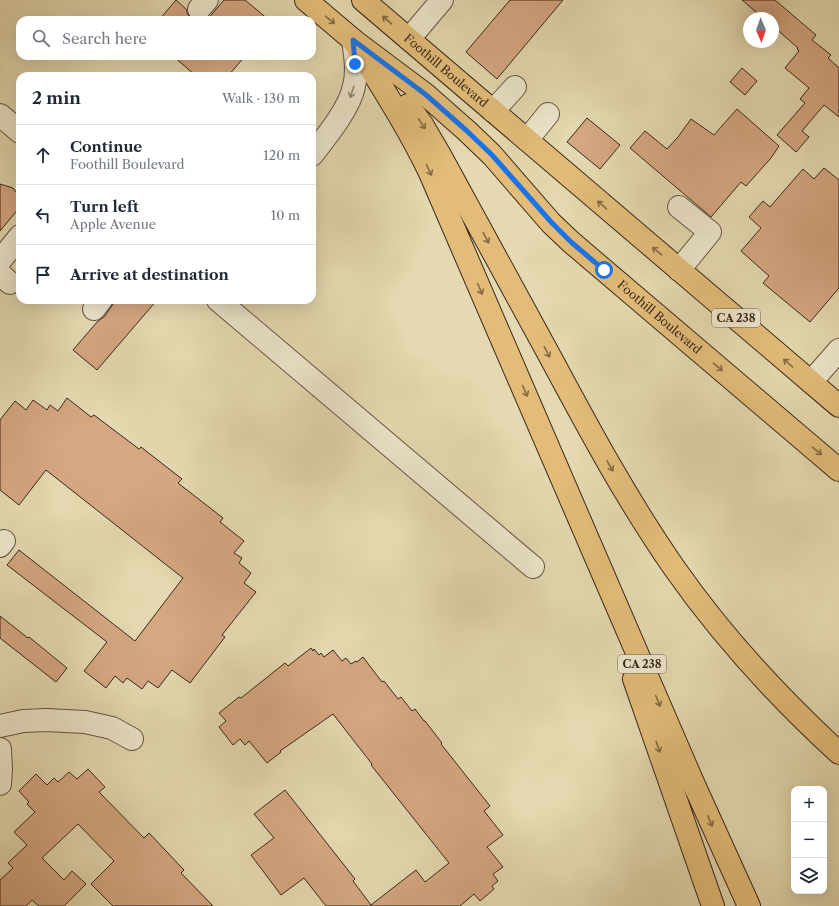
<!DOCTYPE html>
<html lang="en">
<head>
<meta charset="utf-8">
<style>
	:root { --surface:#fff; --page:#f2f2f3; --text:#1f2937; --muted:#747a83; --line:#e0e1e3 }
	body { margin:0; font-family:"Libre Caslon Text",serif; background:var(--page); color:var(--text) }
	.controls { position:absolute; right:12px; bottom:12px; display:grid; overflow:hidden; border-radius:8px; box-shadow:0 4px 16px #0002 }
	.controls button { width:36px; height:36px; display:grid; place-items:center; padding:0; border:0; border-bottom:1px solid var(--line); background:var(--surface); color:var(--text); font:20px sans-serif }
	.compass { position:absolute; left:743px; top:12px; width:36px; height:36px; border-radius:50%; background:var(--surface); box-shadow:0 4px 16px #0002; rotate:178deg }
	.stop { position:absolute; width:12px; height:12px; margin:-9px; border:3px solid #1a73e8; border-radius:50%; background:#fff }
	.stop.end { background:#1a73e8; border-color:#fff; box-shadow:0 1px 4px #0008 }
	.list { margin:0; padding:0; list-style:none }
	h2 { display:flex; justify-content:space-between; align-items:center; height:52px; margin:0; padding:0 16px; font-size:17px }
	h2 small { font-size:13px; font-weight:400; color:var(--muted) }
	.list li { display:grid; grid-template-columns:26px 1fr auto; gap:12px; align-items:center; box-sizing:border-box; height:60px; padding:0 16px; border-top:1px solid var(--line) }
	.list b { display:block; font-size:15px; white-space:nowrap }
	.list p { margin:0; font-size:13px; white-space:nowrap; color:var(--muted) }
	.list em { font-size:13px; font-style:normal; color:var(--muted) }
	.icon { flex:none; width:22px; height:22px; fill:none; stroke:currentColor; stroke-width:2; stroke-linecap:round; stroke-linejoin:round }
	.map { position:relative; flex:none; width:839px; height:906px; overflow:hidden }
	.search { position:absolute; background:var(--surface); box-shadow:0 4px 16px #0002; left:16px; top:16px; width:300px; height:44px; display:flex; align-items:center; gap:10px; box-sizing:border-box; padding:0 14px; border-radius:12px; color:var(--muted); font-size:15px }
	.panel { position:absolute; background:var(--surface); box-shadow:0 4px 16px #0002; left:16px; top:72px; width:300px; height:232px; border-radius:12px }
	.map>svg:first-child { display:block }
	.building { fill:#d5a782; stroke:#39271c }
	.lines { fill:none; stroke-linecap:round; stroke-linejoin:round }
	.minor-casing { stroke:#645441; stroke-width:24 }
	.major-casing { stroke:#39271c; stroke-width:24 }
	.highway-casing { stroke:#39271c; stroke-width:24 }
	.minor { stroke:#ede6cc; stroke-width:22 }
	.major { stroke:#e2bc78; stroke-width:22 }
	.highway { stroke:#e2bc78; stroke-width:22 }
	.oneway { stroke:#856a45 }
	.oneway2 { stroke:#938674 }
	.route { stroke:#1a73e8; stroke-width:5 }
	.labels { text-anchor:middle; stroke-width:4; stroke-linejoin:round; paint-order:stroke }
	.shield { fill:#ede6cc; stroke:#6f6051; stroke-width:1 }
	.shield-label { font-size:11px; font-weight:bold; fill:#39271c }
	.street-label { font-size:12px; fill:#39271c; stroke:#ede6cc }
</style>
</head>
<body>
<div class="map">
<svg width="839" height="906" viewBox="0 0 839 906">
	<rect width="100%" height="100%" fill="#e4d9b0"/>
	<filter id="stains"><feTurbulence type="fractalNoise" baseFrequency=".005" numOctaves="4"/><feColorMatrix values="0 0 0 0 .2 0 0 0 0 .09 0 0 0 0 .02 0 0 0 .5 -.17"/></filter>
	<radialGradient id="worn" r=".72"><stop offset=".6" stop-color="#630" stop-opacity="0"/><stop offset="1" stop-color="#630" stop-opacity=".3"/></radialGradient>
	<path class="building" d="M176,0L187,10V13L190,18L194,20H159Z
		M224,0H245L269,20H207Z
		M510,0H563L497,79L466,52Z
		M742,0H775L816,35L812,40L831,55L828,58L839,68V117L824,105L802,131L809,137L796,152L777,135L805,103L800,99L809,88L785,68L799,51L797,49L798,48L773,26V18H763Z
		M173,56H245L228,76H196Z
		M742,68L757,81L745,95L730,82Z
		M737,109L779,146L771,158L746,186L741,182L711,217L630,148L645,131L667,149L678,137L691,119L714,135Z
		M587,118L620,145L600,169L567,142Z
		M824,168L839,180V288L810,322L763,283L769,276L741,251L761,228L749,217L763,201L770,207L803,169L814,179Z
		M0,184L13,188L20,197V207L0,231Z
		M116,300H157L97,370L73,350L98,321L104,317Z
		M67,398L91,417L94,415L139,449L141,447L182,479L178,483L223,518L220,522L244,541L234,553L242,558L239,563L251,573L244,583L256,592L222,635L225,637L190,683L172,670L158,688L148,681L142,689L127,678L123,683L115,676L106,688L84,671L107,642L7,565L19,550L135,641L183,578L46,470L19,505L0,490V420L15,401L26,410L33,400L47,410L50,405L58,411Z
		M0,616L28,638L29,637L67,668L56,682L0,638Z
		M311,648L313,651L314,649L319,655L321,653L324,657L333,650L342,661L346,658L351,664L356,661L357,662L363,657L382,682L384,681L398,699L401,697L412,711L415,709L424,721H425L442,743L441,744L490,806L484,811L503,835L487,847L503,867L493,874L498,881L492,886L494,889L480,901L474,894L460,906H326L304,878L281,895L251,855L274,838L254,814L285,790L355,879L353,881L371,905L416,870L425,882L449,863L371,765L372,764L333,714L280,751L281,752L267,763L249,741L245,745L240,739L233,745L219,727L226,721L219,713L239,697L241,698L285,663L288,666Z
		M88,769L105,787L99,792L144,838L149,833L184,870L181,873L213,906H113L91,884L114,861L78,824L42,858L64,880L72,871L86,884L64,906H39L32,900L26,906H0V880L13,868L8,863L27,845L14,832L35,812L27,804L29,802L19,791L36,774L47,785L54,778L58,782L69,772L77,779Z"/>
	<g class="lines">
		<g class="minor-casing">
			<path id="minor" d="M199,9L207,0
				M409,39L442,0
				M493,111L515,87
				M0,115L20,132
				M527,140L548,114
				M312,155C326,137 350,108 354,86C358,71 355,55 353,40
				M679,207L710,232L679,270
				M0,261L20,236
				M0,274L10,283
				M218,300L533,567
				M94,309L101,300
				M811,382L839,350
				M0,546L4,541
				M0,726L23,721L46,720L85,722L112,728L132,739
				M0,749L1,769L0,784"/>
		</g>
		<g class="major-casing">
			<g id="major">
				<path id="s1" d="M306,0L353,40L425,94L467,131L492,155L551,223L571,242L839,470"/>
				<path id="s2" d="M363,0L839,406"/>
			</g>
		</g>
		<g class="highway-casing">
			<path id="highway" d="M353,40C380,84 408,127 430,173L691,778L749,906
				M408,105L423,126L440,155C478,224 515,293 553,362C591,433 629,503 675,569C722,636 779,698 839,753
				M634,679L713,906"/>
		</g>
		<use href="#minor" class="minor"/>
		<use href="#major" class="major"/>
		<use href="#highway" class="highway"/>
	</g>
	<defs><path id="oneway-shaft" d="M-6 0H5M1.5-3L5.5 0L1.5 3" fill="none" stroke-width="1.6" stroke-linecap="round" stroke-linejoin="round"/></defs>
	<g class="oneway">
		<use href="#oneway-shaft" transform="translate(330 20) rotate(40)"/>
		<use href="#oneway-shaft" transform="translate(387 20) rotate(-139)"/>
		<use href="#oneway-shaft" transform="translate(422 124) rotate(56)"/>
		<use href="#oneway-shaft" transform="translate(429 170) rotate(65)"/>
		<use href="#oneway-shaft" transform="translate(602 205) rotate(-139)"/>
		<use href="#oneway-shaft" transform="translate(486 238) rotate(62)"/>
		<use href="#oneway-shaft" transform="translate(657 251) rotate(-140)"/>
		<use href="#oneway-shaft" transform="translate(480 289) rotate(67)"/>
		<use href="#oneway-shaft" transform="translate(547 352) rotate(62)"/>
		<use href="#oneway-shaft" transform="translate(788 363) rotate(-139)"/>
		<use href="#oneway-shaft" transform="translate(718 367) rotate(40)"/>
		<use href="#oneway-shaft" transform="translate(525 391) rotate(66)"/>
		<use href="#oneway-shaft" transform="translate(817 451) rotate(40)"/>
		<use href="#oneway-shaft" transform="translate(610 466) rotate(60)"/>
		<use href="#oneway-shaft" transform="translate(658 701) rotate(67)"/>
		<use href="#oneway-shaft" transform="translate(658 747) rotate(71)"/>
		<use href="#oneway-shaft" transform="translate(710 821) rotate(66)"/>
	</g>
	<use class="oneway2" href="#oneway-shaft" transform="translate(352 92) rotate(108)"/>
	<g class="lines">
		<path class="route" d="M355,64L353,40L425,94L467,131L492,155L552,223L571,242L604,270"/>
	</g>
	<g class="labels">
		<g class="shield">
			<rect x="712" y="309" width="48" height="18" rx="3"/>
			<rect x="618" y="655" width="48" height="18" rx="3"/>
		</g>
		<g class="shield-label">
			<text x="736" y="322">CA 238</text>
			<text x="642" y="668">CA 238</text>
		</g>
		<g class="street-label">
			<text dy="4" stroke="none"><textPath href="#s2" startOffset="109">Foothill Boulevard</textPath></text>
			<text dy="4" stroke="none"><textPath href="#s1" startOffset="476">Foothill Boulevard</textPath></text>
		</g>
	</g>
	<rect width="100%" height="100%" filter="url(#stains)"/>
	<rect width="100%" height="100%" fill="url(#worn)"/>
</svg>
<div class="controls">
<button>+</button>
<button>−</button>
<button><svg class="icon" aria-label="layers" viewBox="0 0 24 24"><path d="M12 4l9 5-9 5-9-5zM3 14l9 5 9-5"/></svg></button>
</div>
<svg class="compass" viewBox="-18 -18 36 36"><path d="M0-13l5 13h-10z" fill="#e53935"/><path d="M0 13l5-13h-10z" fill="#747a83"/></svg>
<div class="stop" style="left:604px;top:270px"></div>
<div class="stop end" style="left:355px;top:64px"></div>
<div class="search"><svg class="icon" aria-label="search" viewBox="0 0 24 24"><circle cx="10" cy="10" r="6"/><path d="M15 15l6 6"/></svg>Search here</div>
<section class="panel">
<h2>2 min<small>Walk · 130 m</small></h2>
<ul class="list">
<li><svg class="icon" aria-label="ahead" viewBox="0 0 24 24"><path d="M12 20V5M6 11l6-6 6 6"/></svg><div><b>Continue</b><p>Foothill Boulevard</p></div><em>120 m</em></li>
<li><svg class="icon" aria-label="left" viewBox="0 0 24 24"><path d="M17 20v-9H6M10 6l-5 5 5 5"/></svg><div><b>Turn left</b><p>Apple Avenue</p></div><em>10 m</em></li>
<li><svg class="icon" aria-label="arrive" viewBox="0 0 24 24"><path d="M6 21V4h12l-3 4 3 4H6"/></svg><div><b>Arrive at destination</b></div></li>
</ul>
</section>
</div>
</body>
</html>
